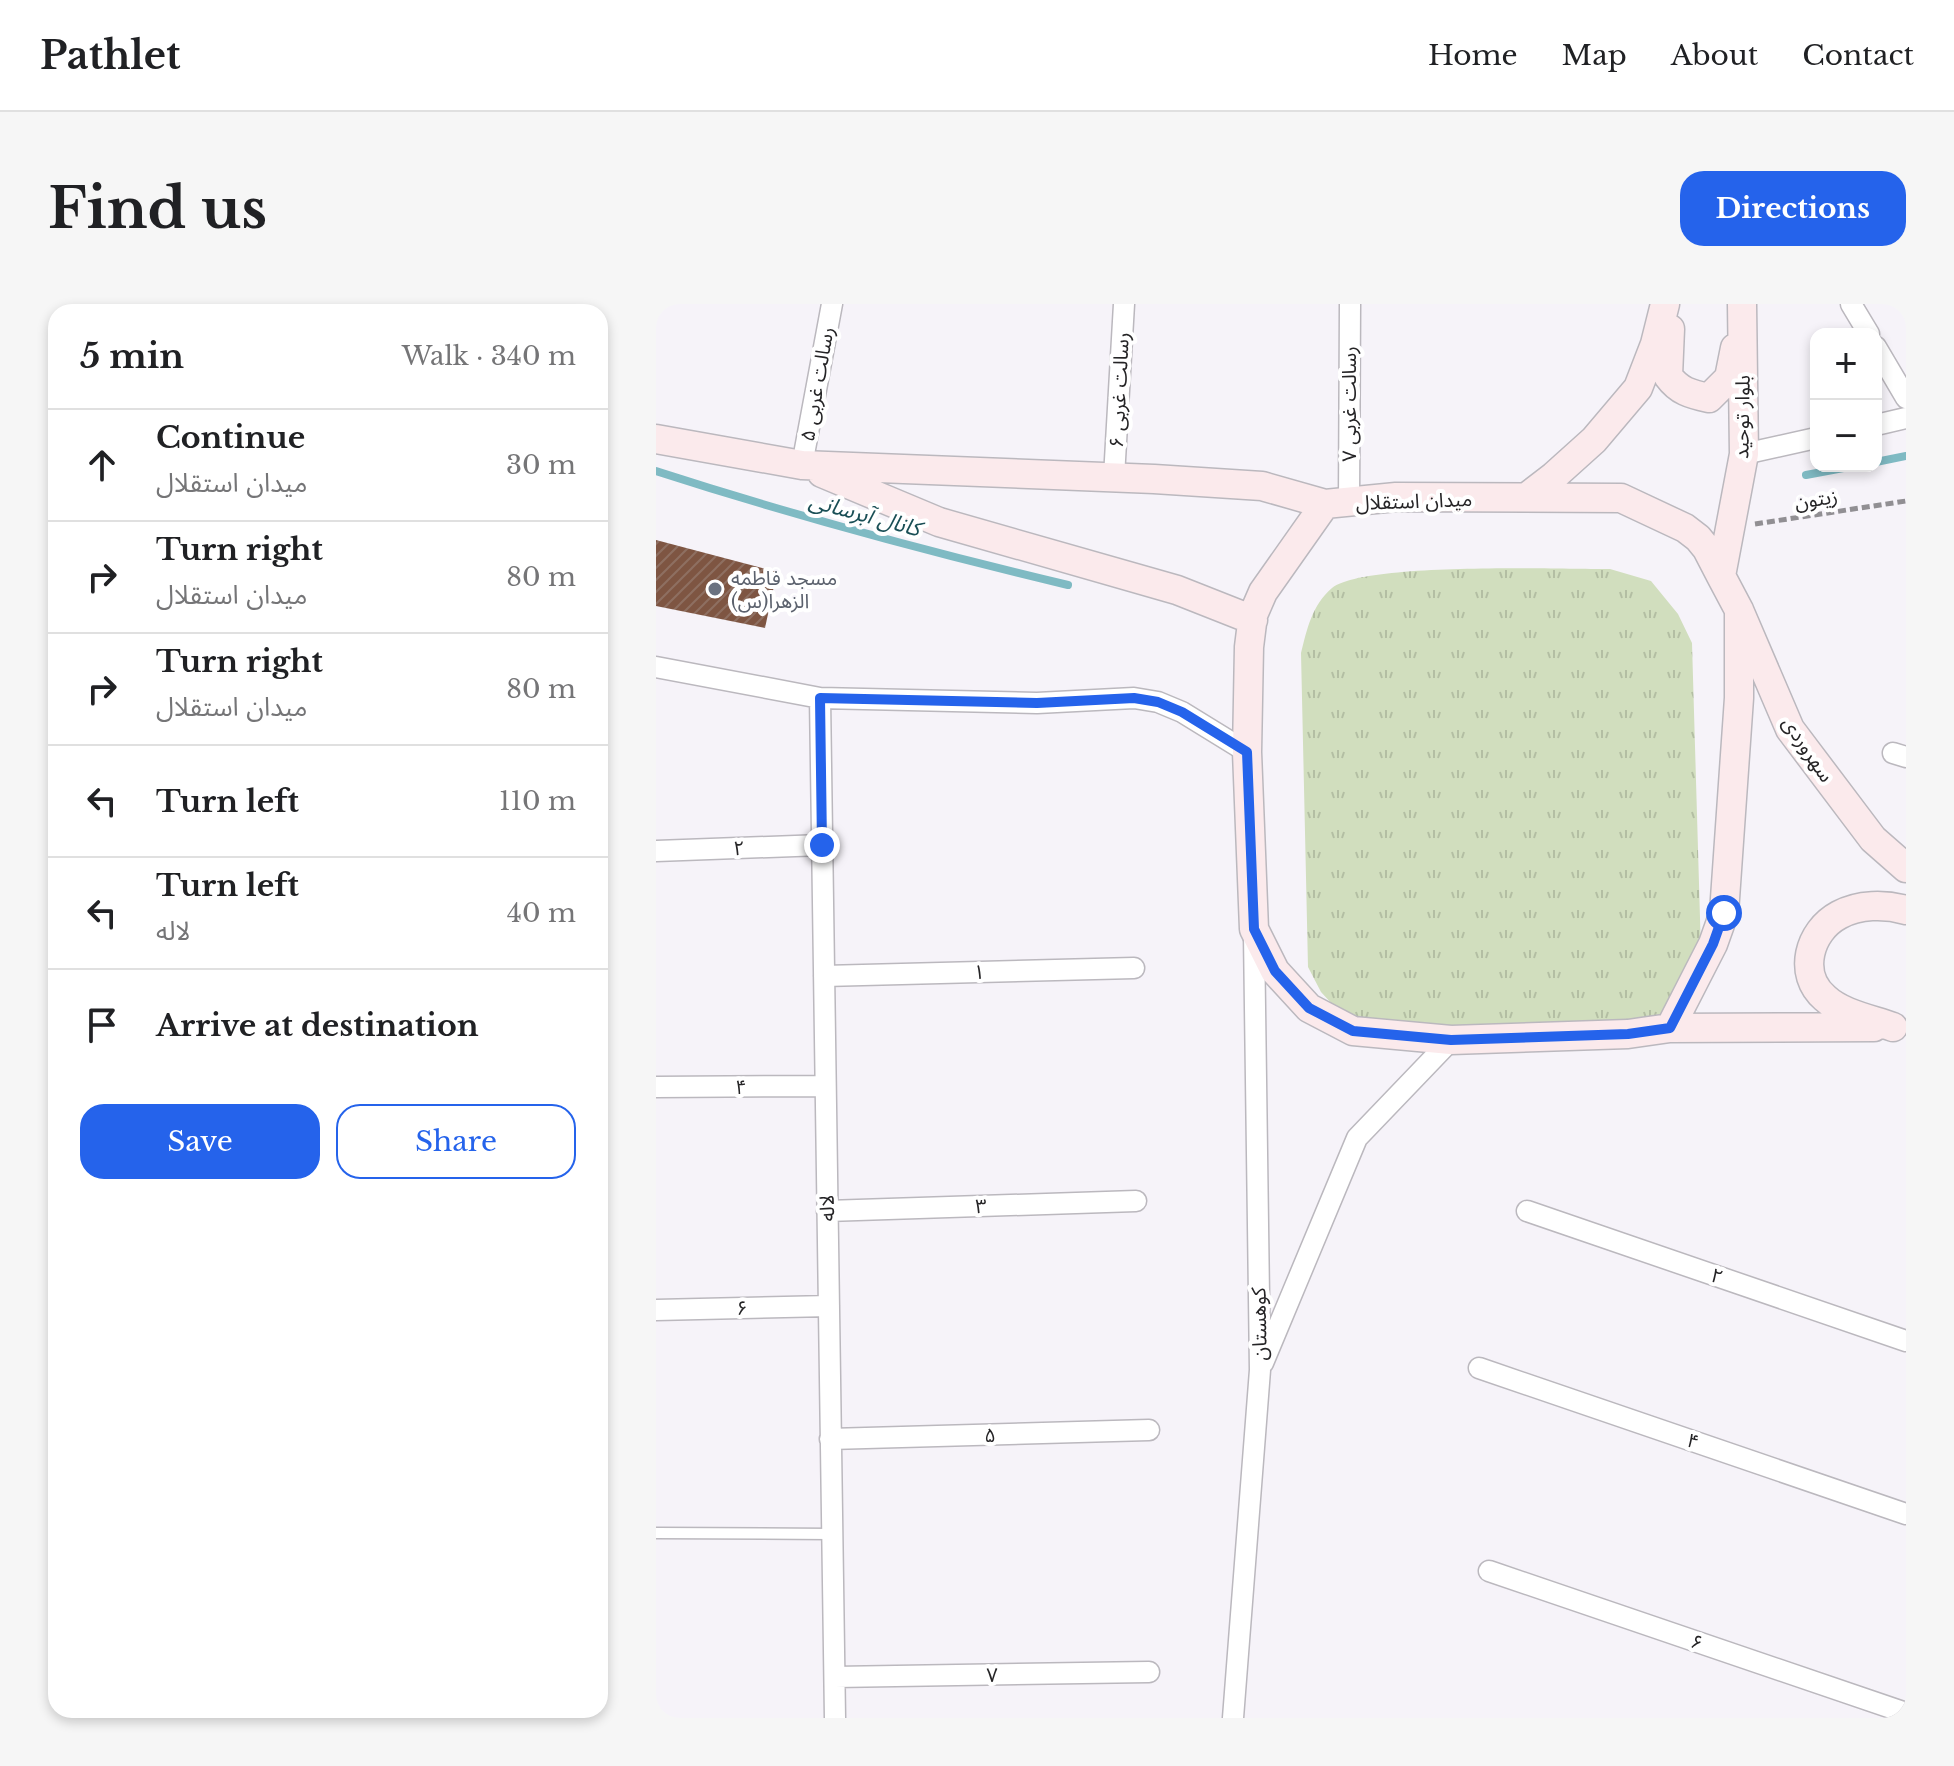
<!DOCTYPE html>
<html lang="en">
<head>
<meta charset="utf-8">
<style>
	:root { --surface:#fff; --page:#f6f6f6; --text:#202124; --muted:#757577; --line:#e0e0e0; --accent:#2563eb }
	body { margin:0; font-family:"Libre Baskerville","Noto Sans Arabic",serif; background:var(--page); color:var(--text) }
	.controls { position:absolute; right:24px; top:24px; display:grid; overflow:hidden; border-radius:16px; box-shadow:0 4px 12px #0003 }
	.controls button { width:72px; height:72px; display:grid; place-items:center; padding:0; border:0; border-bottom:2px solid var(--line); background:var(--surface); color:var(--text); font:40px sans-serif }
	.stop { position:absolute; width:24px; height:24px; margin:-18px; border:6px solid #2563eb; border-radius:50%; background:#fff }
	.stop.end { background:#2563eb; border-color:#fff; box-shadow:0 2px 8px #0008 }
	.list { margin:0; padding:0; list-style:none }
	h2 { display:flex; justify-content:space-between; align-items:center; height:104px; margin:0; padding:0 32px; font-size:34px }
	h2 small { font-size:26px; font-weight:400; color:var(--muted) }
	.list li { display:grid; grid-template-columns:52px 1fr auto; gap:24px; align-items:center; box-sizing:border-box; height:112px; padding:0 32px; border-top:2px solid var(--line) }
	.list b { display:block; font-size:30px; white-space:nowrap }
	.list p { margin:0; font-size:26px; white-space:nowrap; color:var(--muted) }
	.list em { font-size:26px; font-style:normal; color:var(--muted) }
	.actions { display:flex; gap:16px; padding:24px 32px }
	.actions a { flex:1; padding:18px 0; border:2px solid var(--accent); border-radius:24px; text-align:center; font-size:28px; color:var(--accent) }
	.actions .main { background:var(--accent); color:#fff }
	.icon { flex:none; width:44px; height:44px; fill:none; stroke:currentColor; stroke-width:2; stroke-linecap:round; stroke-linejoin:round }
	.map { position:relative; flex:none; width:1250px; height:1414px; overflow:hidden; border-radius:24px }
	header { display:flex; align-items:center; gap:48px; box-sizing:border-box; height:112px; padding:0 40px; background:var(--surface); border-bottom:2px solid var(--line) }
	header strong { font-size:38px }
	nav { display:flex; gap:44px; margin-inline-start:auto; font-size:28px }
	.intro { display:flex; align-items:center; justify-content:space-between; box-sizing:border-box; height:192px; padding:0 48px }
	h1 { margin:0; font-size:56px }
	.button { padding:20px 36px; border-radius:24px; background:var(--accent); color:#fff; font-size:28px; font-weight:700 }
	main { display:flex; gap:48px; padding:0 48px }
	aside { flex:1; background:var(--surface); border-radius:24px; box-shadow:0 4px 12px #0003 }
	.map>svg:first-child { display:block }
	.grass { fill:url(#grass-tufts) }
	.lines { fill:none; stroke-linecap:round; stroke-linejoin:round }
	.stream { stroke:#7fbac3; stroke-width:8 }
	.building { fill:url(#building-hatch) }
	.lane-casing { stroke:#bbb8be; stroke-width:13 }
	.street-casing { stroke:#bbb8be; stroke-width:23 }
	.secondary-casing { stroke:#bbb8be; stroke-width:31 }
	.path { stroke:#918f93; stroke-width:5; stroke-dasharray:8 4; stroke-linecap:butt }
	.lane { stroke:#fff; stroke-width:10 }
	.street { stroke:#fff; stroke-width:20 }
	.secondary { stroke:#fbeaec; stroke-width:28 }
	.route { stroke:#2563eb; stroke-width:10 }
	.worship-dot { fill:#6b7280; stroke:#fff; stroke-width:3 }
	.labels { text-anchor:middle; stroke-width:8; stroke-linejoin:round; paint-order:stroke }
	.street-label { font-size:20px; fill:#252426; stroke:#fff }
	.worship-label { font-size:20px; fill:#5b616d; stroke:#fff; text-anchor:start }
	.water-label { font-size:22px; font-style:italic; fill:#1a4f56; stroke:#fff }
</style>
</head>
<body>
<header>
<strong>Pathlet</strong>
<nav><a>Home</a><a>Map</a><a>About</a><a>Contact</a></nav>
</header>
<div class="intro"><h1>Find us</h1><a class="button">Directions</a></div>
<main>
<aside>
<h2>5 min<small>Walk · 340 m</small></h2>
<ul class="list">
<li><svg class="icon" aria-label="ahead" viewBox="0 0 24 24"><path d="M12 20V5M6 11l6-6 6 6"/></svg><div><b>Continue</b><p>میدان استقلال</p></div><em>30 m</em></li>
<li><svg class="icon" aria-label="right" viewBox="0 0 24 24"><path d="M7 20v-9h11M14 6l5 5-5 5"/></svg><div><b>Turn right</b><p>میدان استقلال</p></div><em>80 m</em></li>
<li><svg class="icon" aria-label="right" viewBox="0 0 24 24"><path d="M7 20v-9h11M14 6l5 5-5 5"/></svg><div><b>Turn right</b><p>میدان استقلال</p></div><em>80 m</em></li>
<li><svg class="icon" aria-label="left" viewBox="0 0 24 24"><path d="M17 20v-9H6M10 6l-5 5 5 5"/></svg><div><b>Turn left</b></div><em>110 m</em></li>
<li><svg class="icon" aria-label="left" viewBox="0 0 24 24"><path d="M17 20v-9H6M10 6l-5 5 5 5"/></svg><div><b>Turn left</b><p>لاله</p></div><em>40 m</em></li>
<li><svg class="icon" aria-label="arrive" viewBox="0 0 24 24"><path d="M6 21V4h12l-3 4 3 4H6"/></svg><div><b>Arrive at destination</b></div></li>
</ul>
<div class="actions"><a class="main">Save</a><a>Share</a></div>
</aside>
<div class="map">
<svg width="1250" height="1414" viewBox="0 0 1250 1414">
	<defs>
		<pattern id="grass-tufts" width="24" height="20" patternUnits="userSpaceOnUse" patternTransform="scale(2)"><rect width="24" height="20" fill="#d1debe"/><path d="M3 7l-1-3M5 7V3M7 7l1-3M15 17l-1-3M17 17v-4M19 17l1-3" fill="none" stroke="#b3bea3"/></pattern>
		<pattern id="building-hatch" width="6" height="6" patternUnits="userSpaceOnUse" patternTransform="scale(2)"><rect width="6" height="6" fill="#7e5542"/><path d="M-1 1l2-2M0 6l6-6M5 7l2-2" fill="none" stroke="#8e6f61"/></pattern>
	</defs>
	<rect width="100%" height="100%" fill="#f6f3f9"/>
	<path class="grass" d="M954,265L995,277L1022,310L1036,339L1045,648L1010,710L964,729L742,731L688,713L665,688L652,663L645,349C651,325 656,301 676,284C707,258 905,265 954,265Z"/>
	<g class="lines">
		<path class="stream" d="M1220,158L1250,152
			M0,167C136,211 273,248 412,281
			M1150,171L1198,162"/>
	</g>
	<path class="building" d="M0,236L121,268L109,324L0,302Z"/>
	<g class="lines">
		<g class="lane-casing">
			<path id="lane" d="M0,1229L176,1230"/>
		</g>
		<g class="street-casing">
			<path id="street" d="M1195,0L1213,30
				M1220,43L1250,94
				M1220,121L1250,114
				M1088,150L1160,134
				M146,161L176,0
				M458,173L468,0
				M693,199L694,0
				M0,363L164,394L381,399L478,394L502,398L526,408L591,448
				M164,394L179,1414
				M1237,449L1250,453
				M0,547L166,541
				M168,672L478,664
				M0,783L169,782
				M171,907L480,897
				M871,907L1250,1037
				M0,1006L173,1002
				M607,1059L701,834L795,736
				M823,1064L1250,1210
				M174,1135L493,1126
				M833,1267L1250,1409
				M179,1373L493,1368
				M577,1414L604,1066L598,631"/>
		</g>
		<g class="secondary-casing">
			<path id="secondary" d="M1014,25L1012,72C1023,87 1034,90 1053,94L1073,74L1079,44
				M0,135L146,161L498,175L606,182L669,200
				M166,169L283,218L521,286L597,316
				M872,192L898,172L938,136L982,84L999,40L1009,0
				M1065,272L1088,150L1086,0
				M1083,306V394L1068,609L1057,640L1014,724L972,730L795,736L697,727L653,704L619,667L598,625L591,448L593,343L597,311L607,288L669,200L740,193L965,194L1029,224L1042,234L1051,245L1065,272L1083,306L1134,425L1217,535L1250,564
				M1237,723C1215,715 1186,710 1169,694C1141,670 1153,627 1183,611C1203,600 1229,600 1250,606
				M1014,724L1218,723"/>
		</g>
		<path class="path" d="M1099,220L1250,197"/>
		<use href="#lane" class="lane"/>
		<use href="#street" class="street"/>
		<use href="#secondary" class="secondary"/>
	</g>
	<g class="lines">
		<path class="route" d="M166,541L164,394L381,399L478,394L502,398L526,408L591,448L598,625L619,667L653,704L697,727L795,736L972,730L1014,724L1057,640L1068,609"/>
	</g>
	<circle class="worship-dot" cx="59" cy="285" r="8"/>
	<g class="labels">
		<g class="street-label">
			<text transform="translate(161 80) rotate(-80)" y="7">رسالت غربی ۵</text>
			<text transform="translate(463 86) rotate(-87)" y="7">رسالت غربی ۶</text>
			<text transform="translate(693 100) rotate(-90)" y="7">رسالت غربی ۷</text>
			<text transform="translate(1086 113) rotate(-89)" y="7">بلوار توحید</text>
			<text transform="translate(1160 195) rotate(-9)" y="7">زیتون</text>
			<text transform="translate(758 197) rotate(-2)" y="7">میدان استقلال</text>
			<text transform="translate(1152 445) rotate(56)" y="7">سهروردی</text>
			<text transform="translate(83 544) rotate(-2)" y="7">۲</text>
			<text transform="translate(323 668) rotate(-1)" y="7">۱</text>
			<text x="85" y="790">۴</text>
			<text transform="translate(325 902) rotate(-2)" y="7">۳</text>
			<text transform="translate(171 904) rotate(-91)" y="7">لاله</text>
			<text transform="translate(1061 972) rotate(19)" y="7">۲</text>
			<text transform="translate(86 1004) rotate(-1)" y="7">۶</text>
			<text transform="translate(603 1020) rotate(-91)" y="7">کوهستان</text>
			<text transform="translate(334 1131) rotate(-2)" y="7">۵</text>
			<text transform="translate(1037 1137) rotate(19)" y="7">۴</text>
			<text transform="translate(1041 1338) rotate(19)" y="7">۶</text>
			<text transform="translate(336 1371) rotate(-1)" y="7">۷</text>
		</g>
		<g class="worship-label">
			<text x="75" y="281">مسجد فاطمه<tspan x="75" dy="23">الزهرا(س)</tspan></text>
		</g>
		<g class="water-label">
			<text transform="translate(209 210) rotate(15)" y="8">کانال آبرسانی</text>
		</g>
	</g>
</svg>
<div class="controls">
<button>+</button>
<button>−</button>
</div>
<div class="stop" style="left:1068px;top:609px"></div>
<div class="stop end" style="left:166px;top:541px"></div>
</div>
</main>
</body>
</html>
